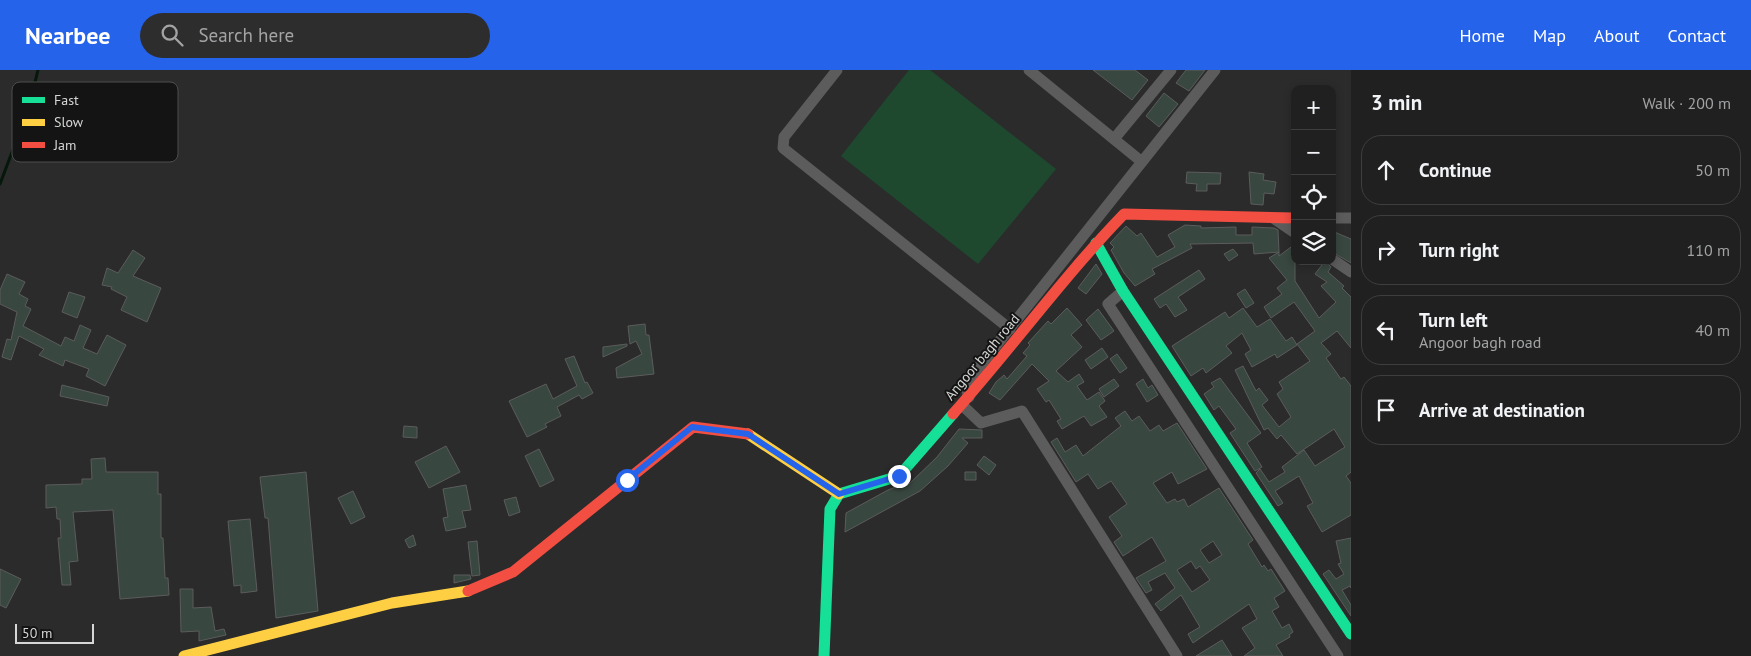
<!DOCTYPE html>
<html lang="en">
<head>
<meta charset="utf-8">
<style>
	:root { --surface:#202020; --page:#2d2d2d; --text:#f1f3f6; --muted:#a2a3a5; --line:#3d3e3e; --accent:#2563eb }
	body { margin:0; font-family:"PT Sans",sans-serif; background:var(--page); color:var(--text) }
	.controls { position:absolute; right:15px; top:15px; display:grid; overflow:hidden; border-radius:10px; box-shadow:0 2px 8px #0003 }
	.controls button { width:45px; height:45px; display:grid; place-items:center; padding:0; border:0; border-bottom:1px solid var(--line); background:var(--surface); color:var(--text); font:25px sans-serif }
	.scale { position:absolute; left:15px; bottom:12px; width:79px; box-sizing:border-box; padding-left:5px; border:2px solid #d5d7d5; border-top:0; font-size:14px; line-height:18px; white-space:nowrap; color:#d5d7d5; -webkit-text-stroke:4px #131413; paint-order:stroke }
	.stop { position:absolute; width:15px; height:15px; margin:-11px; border:4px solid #2563eb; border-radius:50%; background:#fff }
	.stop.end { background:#2563eb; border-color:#fff; box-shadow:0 1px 5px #0008 }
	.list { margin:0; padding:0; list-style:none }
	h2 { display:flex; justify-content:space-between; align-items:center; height:65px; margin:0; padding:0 20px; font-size:21px }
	h2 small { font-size:16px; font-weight:400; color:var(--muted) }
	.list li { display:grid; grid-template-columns:32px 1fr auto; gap:15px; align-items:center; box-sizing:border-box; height:70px; margin:0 10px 10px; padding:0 10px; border:1px solid var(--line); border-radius:20px }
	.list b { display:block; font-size:19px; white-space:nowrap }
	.list p { margin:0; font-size:16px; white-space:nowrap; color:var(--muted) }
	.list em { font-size:16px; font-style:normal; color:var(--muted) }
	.icon { flex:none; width:28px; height:28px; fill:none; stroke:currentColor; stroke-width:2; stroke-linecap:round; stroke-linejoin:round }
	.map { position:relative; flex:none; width:1351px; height:586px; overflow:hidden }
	header { display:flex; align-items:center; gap:30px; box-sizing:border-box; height:70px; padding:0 25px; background:var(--accent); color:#fff }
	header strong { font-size:24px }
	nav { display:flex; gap:28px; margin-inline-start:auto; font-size:18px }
	.search { width:350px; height:45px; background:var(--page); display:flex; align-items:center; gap:12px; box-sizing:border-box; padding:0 18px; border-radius:28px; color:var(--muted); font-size:19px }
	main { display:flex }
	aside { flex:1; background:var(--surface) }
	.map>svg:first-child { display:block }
	.green { fill:#1e492f }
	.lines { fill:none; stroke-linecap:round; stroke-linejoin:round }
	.stream { stroke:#06180c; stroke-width:3 }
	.building { fill:#38473f; stroke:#5c5c5c; fill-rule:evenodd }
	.street { stroke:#5c5c5d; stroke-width:11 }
	.fast { stroke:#16e098; stroke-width:11 }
	.slow { stroke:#ffcf43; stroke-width:11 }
	.jam { stroke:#f24e42; stroke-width:11 }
	.route { stroke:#2563eb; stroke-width:6 }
	.labels { text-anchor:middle; stroke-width:4; stroke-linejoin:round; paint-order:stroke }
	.street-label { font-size:14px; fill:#d5d7d5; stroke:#131413 }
	.key { fill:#131413; stroke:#4d4e4d; stroke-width:1 }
	.key-label { font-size:14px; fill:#d5d7d5 }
</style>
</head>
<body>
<header>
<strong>Nearbee</strong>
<div class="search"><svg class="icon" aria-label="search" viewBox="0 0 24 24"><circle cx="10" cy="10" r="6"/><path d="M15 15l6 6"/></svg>Search here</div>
<nav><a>Home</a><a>Map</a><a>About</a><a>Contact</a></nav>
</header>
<main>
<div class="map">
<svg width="1351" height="586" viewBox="0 0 1351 586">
	<rect width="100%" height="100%" fill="#2b2b2b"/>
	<path class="green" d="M909,0H930L1056,99L978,194L841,86Z"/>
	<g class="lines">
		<path class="stream" d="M0,114L29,37L38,0"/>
	</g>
	<path class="building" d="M1093,0H1135L1148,10L1132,30Z
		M1186,0H1205L1189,21L1176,13Z
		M1164,23L1178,34L1159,57L1146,46Z
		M1187,102L1221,103L1220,114H1207V121H1196L1197,114L1186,113Z
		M1249,102L1264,104L1263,110L1276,112L1274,124L1264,123L1263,135L1251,134Z
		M1185,155L1201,156V158L1236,157V165H1252V157L1274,158L1278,160L1279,182L1254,184L1253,173L1190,174L1192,178L1152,199L1155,204L1135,216L1124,203L1111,180L1114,177L1110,173L1126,156L1137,166L1141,163L1157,187L1175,177L1168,165Z
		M1332,161L1351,169V193L1332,182Z
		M1295,174V211L1319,248L1336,232L1321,216L1327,212L1315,204L1325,191L1331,197L1328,202L1344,216L1342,218L1351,227V278L1337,261L1321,273L1331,284L1326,288L1341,309L1344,307L1351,316V402L1346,406L1351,413V445L1322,462L1307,436L1313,433L1299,406L1275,421L1283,433L1278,436L1256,403L1260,399L1269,412L1285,402L1282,397L1304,380L1315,396L1345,377L1334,359L1297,384L1281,365L1277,369L1268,358L1264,360L1235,300L1243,296L1256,321L1259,318L1268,330L1262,335L1279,357L1291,347L1277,324L1283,319L1279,312L1310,291L1297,274L1315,261L1294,232L1271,248L1264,237L1282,224L1277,218L1287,210L1269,188L1279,182V186Z
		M1233,179L1238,185L1229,191L1224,184Z
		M133,180L145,188L133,206L161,218L147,252L121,240L127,227L111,219L112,217L102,215L107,198L118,203Z
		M1096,194L1102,204L1086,224L1078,218Z
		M1199,200L1205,209L1178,227L1187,240L1175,247L1166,234L1160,238L1154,229Z
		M7,204L25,212L19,224L28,229L25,236L31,239L23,256L61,276L65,267L74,271L80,255L91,260L83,278L97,284L107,265L126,275L105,316L86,306L89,299L65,290L63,296L39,285L44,279L19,266L11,290L2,287L7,269L11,270L17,242L0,234V220Z
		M1245,219L1254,233L1246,238L1237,224Z
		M69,222L85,227L77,248L62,242Z
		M1067,238L1082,255L1071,265L1082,277L1056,301L1068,312L1079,304L1084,312L1077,316L1087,330L1099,322L1105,331L1099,336L1107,347L1091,356L1084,346L1062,359L1057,351L1061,349L1049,330L1046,332L1037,319L1049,311L1032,294L1000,330L989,323L996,312L1004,305L1007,309L1027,286L1023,283L1030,275L1028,273L1048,251L1051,254Z
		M1243,238L1257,257L1270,249L1286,271L1292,267L1297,275L1277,288L1275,284L1252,297L1245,284L1251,280L1242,263L1226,276L1232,283L1206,303L1203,298L1191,306L1172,276L1225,242L1229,248Z
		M1098,239L1114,261L1101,270L1086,250Z
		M645,254L646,265H649L654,304L617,308L616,298L642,284L636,271L630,274L628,256Z
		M627,274V276L603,287V277Z
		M1102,278L1108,287L1091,299L1085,290Z
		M1117,284L1127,298L1120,303L1110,289Z
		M574,286L585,313L587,312L593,323L582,329L579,325L557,337L561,346L545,354L547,357L527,367L509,331L546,314L553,329L577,316L565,289Z
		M1220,308L1261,363L1247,373L1262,397L1255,401L1230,363L1236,359L1219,336L1214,340L1204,324L1214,317L1211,313Z
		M1114,309L1119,316L1104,327L1099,319Z
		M1143,309L1148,318L1152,315L1158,325L1147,332L1136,314Z
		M62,315L109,327L107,336L60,326Z
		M1125,341L1132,351L1139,346L1150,361L1159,355L1163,361L1177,353L1207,399L1178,414L1172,402L1153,413L1167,433L1175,429L1177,432L1184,429L1188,437L1219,418L1253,470L1248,474L1262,497L1264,495L1268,501L1271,499L1285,521L1274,528L1279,537L1272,541L1282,558L1289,554L1293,562L1289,565L1290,567L1276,575L1283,586H1244L1255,578L1242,558L1257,549L1249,534L1193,573L1188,564L1200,557L1181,525L1161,541L1155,534L1175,518L1165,503L1148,512L1152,520L1146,523L1136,508L1166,491L1152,467L1123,486L1114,472L1122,466L1109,447L1127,434L1111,411L1098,419L1088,404L1076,412L1051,372L1057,368L1065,382L1076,375L1083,386L1121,356L1115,348ZM1213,471L1222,485L1209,493L1200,480ZM1191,491L1196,499L1200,496L1210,510L1192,522L1177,500Z
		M404,356L417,357V368L403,367Z
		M959,359L982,360V368H962L968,373L948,396L920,421L845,462L846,443L888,420L906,413L907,416L937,387Z
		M446,376L460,402L429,418L415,392Z
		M539,379L554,410L540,417L525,386Z
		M984,386L996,395L989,405L977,395Z
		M105,388L106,402H158V424H161V468H163L165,508H168L169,525L120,529L113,440L73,442L78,491L69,492L71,515H62L58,468H61L60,449H57L56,437L46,438V415L82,414V409H92L91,389Z
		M306,402L318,541L276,548L268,448H265L260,407Z
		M965,402H976V410H965Z
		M466,415L471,440L462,441L466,457L446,461L443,448L448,447L443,419Z
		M353,421L365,447L351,454L338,428Z
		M516,427L520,442L509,446L504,430Z
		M250,449L257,521L241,523V515L234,516L228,451Z
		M413,465L416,475L409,478L405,470Z
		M1351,468V518L1350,516L1342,520L1351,535V546L1323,504L1329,500L1336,509L1344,504L1338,494L1341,493L1336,471Z
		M477,471L480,505L472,506L468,472Z
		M0,499L21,509L6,538L0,535Z
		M454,505H470L471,509L454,513Z
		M180,519H193V538L211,537L215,561L224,559L226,565L199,571V561L181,562Z
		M1222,570L1232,586H1196Z"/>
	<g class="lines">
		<path class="street" d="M837,0L784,67L783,78L1010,259
			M1029,0L1142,92
			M1114,69L1171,0
			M1273,148L1295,163
			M1332,148H1351
			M1332,189L1351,202
			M1123,221L1108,234L1338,586
			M969,327L966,318L971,307L1215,0
			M962,335L981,353L1022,341L1177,586"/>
		<path class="fast" d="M1096,173L1123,221L1351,564
			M824,586L830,439L839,424L899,406L953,344"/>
		<path class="slow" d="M748,364L839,424
			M184,586L392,533L468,521"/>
		<path class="jam" d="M953,344C1011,279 1063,207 1124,144L1295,148
			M468,521L513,502L693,357L748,364"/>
	</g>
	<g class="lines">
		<path class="route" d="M627,410L692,357L748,364L839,424L899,406"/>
	</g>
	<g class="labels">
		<g class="street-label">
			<text transform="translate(982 287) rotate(-50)" y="5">Angoor bagh road</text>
		</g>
	</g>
	<rect x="12" y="12" width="166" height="80" rx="8" class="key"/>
	<rect x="22" y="27" width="23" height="6" fill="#16e098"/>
	<rect x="22" y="49" width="23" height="7" fill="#ffcf43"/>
	<rect x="22" y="72" width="23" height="6" fill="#f24e42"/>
	<g class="key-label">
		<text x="54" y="35">Fast</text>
		<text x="54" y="57">Slow</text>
		<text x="54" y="80">Jam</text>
	</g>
</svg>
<div class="controls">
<button>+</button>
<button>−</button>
<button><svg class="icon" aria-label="locate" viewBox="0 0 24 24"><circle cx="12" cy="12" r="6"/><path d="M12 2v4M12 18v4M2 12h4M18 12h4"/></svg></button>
<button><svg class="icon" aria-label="layers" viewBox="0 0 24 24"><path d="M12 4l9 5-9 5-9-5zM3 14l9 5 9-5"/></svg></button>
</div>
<div class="scale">50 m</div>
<div class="stop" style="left:627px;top:410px"></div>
<div class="stop end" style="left:899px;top:406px"></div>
</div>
<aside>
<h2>3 min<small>Walk · 200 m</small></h2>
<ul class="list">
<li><svg class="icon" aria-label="ahead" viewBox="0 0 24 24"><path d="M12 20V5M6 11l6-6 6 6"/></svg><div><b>Continue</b></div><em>50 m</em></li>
<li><svg class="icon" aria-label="right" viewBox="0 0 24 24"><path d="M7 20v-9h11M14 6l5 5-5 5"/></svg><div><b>Turn right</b></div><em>110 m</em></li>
<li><svg class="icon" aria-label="left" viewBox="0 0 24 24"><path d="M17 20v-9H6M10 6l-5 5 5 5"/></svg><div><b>Turn left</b><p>Angoor bagh road</p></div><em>40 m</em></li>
<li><svg class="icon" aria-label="arrive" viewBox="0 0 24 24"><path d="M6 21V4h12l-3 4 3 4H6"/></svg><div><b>Arrive at destination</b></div></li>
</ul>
</aside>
</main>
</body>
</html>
